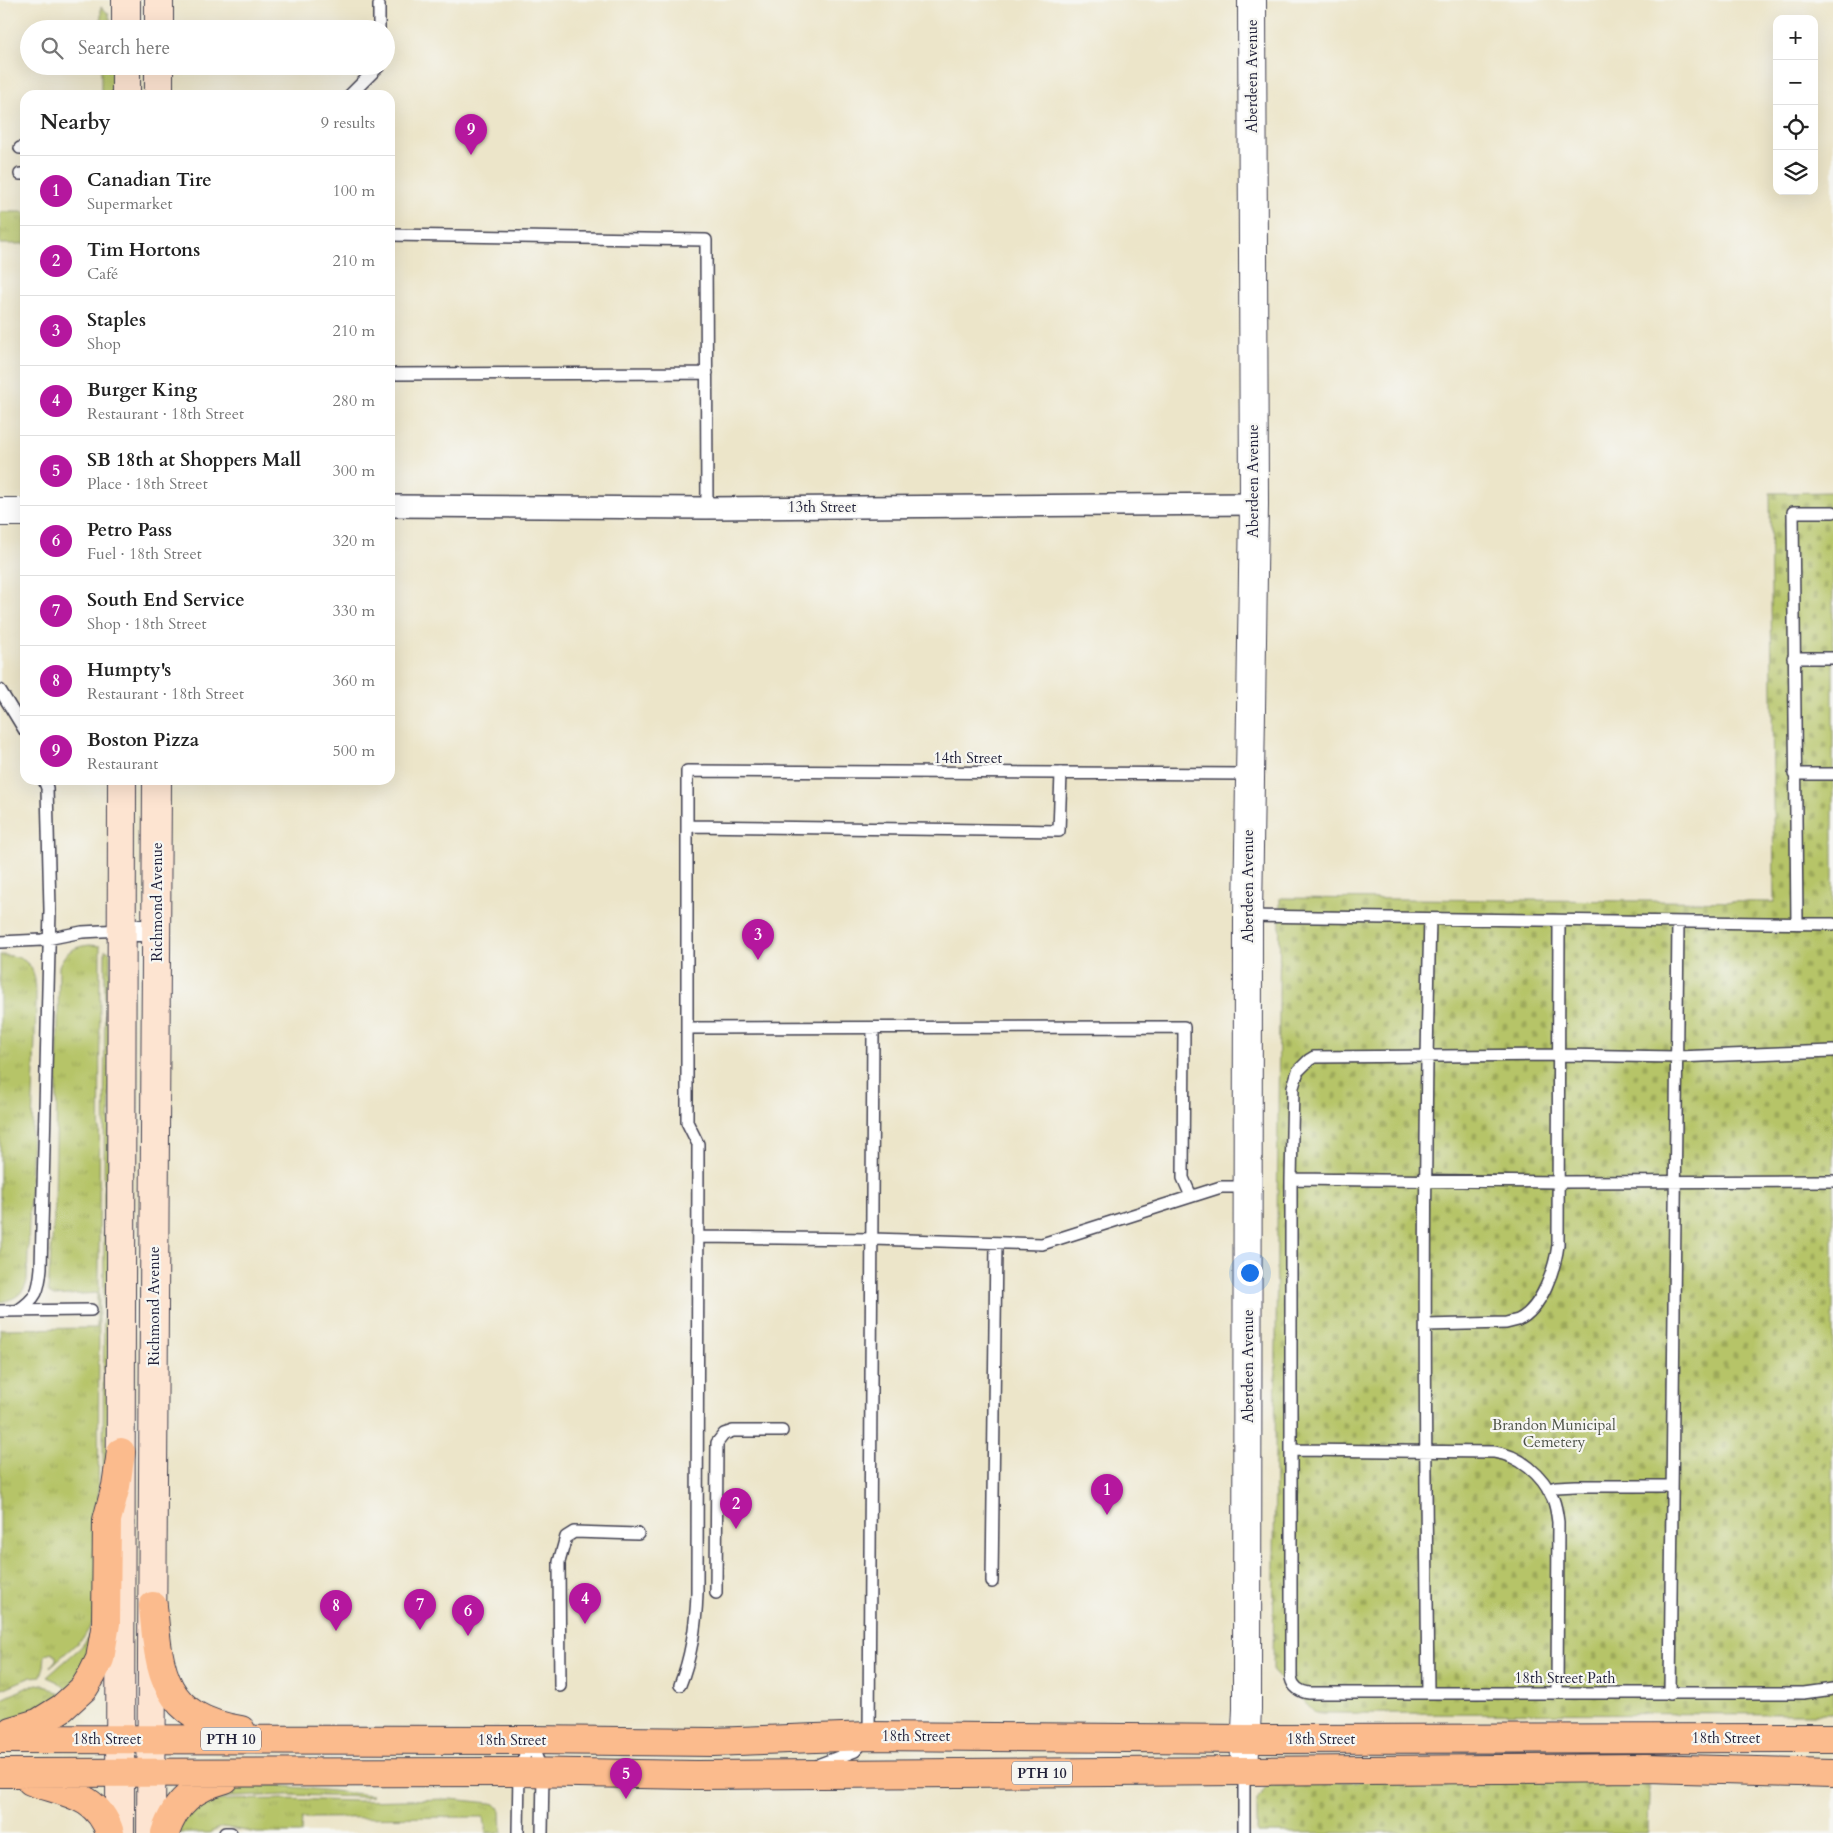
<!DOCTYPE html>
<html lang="en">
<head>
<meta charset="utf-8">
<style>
	:root { --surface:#fff; --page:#f2f2f2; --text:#222; --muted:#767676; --line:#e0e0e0; --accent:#b5179e }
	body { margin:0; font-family:Cardo,serif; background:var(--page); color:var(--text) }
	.controls { position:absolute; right:15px; top:15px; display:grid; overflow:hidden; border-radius:10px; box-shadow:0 5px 20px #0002 }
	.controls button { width:45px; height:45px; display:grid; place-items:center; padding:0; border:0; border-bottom:1px solid var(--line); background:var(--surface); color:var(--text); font:25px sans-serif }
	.you { position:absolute; left:1249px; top:1272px; width:18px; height:18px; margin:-12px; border:4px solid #fff; border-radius:50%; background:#1a73e8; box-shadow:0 0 0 8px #1a73e833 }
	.badge { display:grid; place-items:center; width:32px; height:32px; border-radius:50%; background:var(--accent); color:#fff; font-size:16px; font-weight:700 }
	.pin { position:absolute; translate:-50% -41px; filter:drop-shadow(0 1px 2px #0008) }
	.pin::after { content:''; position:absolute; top:26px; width:18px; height:15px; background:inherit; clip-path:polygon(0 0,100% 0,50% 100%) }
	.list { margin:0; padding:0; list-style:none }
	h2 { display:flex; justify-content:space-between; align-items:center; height:65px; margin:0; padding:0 20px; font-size:21px }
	h2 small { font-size:16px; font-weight:400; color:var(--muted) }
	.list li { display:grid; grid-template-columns:32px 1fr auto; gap:15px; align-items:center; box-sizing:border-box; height:70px; padding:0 20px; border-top:1px solid var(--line) }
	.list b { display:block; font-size:19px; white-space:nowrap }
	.list p { margin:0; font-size:16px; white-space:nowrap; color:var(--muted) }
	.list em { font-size:16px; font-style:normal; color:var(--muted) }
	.icon { flex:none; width:28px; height:28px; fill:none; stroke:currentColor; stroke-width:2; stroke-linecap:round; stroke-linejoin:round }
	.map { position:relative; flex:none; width:1833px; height:1833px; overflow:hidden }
	.search { position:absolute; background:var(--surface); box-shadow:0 5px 20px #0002; left:20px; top:20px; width:375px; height:55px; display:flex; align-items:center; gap:12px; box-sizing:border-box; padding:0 18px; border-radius:28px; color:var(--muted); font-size:19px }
	.panel { position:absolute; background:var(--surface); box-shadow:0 5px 20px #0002; left:20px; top:90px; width:375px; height:695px; border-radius:15px }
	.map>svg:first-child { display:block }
	.grass { fill:url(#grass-tufts); stroke:#6c7351 }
	.cemetery { fill:url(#cemetery-stones); stroke:#6c7351 }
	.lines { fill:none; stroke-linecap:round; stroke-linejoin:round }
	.service-casing { stroke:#403f50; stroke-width:14 }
	.minor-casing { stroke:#403f50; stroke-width:24 }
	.tertiary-casing { stroke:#403f50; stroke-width:30 }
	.secondary-casing { stroke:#403f50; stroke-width:30 }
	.primary-casing { stroke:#403f50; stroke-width:30 }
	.service { stroke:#fff; stroke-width:11 }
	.minor { stroke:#fff; stroke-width:21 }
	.tertiary { stroke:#fff; stroke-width:28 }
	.secondary { stroke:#fde4d1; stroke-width:28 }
	.primary { stroke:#fbbb8d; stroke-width:28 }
	.labels { text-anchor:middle; stroke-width:4.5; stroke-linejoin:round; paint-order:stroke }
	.shield { fill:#f6f6f2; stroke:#626272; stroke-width:1 }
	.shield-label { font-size:14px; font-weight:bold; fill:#22223b }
	.street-label { font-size:15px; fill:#22223b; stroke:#f6f6f2 }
	.park-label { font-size:15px; fill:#4e5348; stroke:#f6f6f2 }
</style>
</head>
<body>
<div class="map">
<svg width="1833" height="1833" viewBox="0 0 1833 1833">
	<defs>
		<pattern id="grass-tufts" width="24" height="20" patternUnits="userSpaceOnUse" patternTransform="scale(1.25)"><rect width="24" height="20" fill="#b6c467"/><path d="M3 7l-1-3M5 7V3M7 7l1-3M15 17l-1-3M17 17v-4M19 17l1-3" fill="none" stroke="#9ca85a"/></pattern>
		<pattern id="cemetery-stones" width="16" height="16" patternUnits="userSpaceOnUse" patternTransform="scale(1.25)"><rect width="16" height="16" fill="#b6c467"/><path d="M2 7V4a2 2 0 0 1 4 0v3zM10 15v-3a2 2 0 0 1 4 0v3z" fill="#9ca85a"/></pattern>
	</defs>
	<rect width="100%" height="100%" fill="#f6f6f2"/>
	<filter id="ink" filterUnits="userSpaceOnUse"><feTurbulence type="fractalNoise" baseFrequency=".02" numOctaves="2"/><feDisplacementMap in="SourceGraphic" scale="10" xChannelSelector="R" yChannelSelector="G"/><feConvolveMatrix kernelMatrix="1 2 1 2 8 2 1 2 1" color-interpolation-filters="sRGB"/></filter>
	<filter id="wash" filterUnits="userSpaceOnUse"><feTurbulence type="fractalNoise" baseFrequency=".0096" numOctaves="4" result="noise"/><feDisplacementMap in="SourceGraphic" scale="20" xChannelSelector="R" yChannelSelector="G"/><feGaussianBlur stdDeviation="1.12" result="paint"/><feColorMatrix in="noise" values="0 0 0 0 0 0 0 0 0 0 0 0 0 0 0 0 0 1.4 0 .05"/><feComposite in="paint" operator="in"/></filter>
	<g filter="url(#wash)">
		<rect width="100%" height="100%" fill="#ece5c9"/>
		<path class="grass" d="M101,7L108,13L114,29H101Z
			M101,66H114V95H101Z
			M0,212H25V244H0Z
			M90,945L100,946L98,1586L92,1624L84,1637L50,1667L56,1660V1656L52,1653L45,1655L44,1666L41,1676L31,1677L0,1690V1329L97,1328V1293L54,1296L50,1294L48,1290L55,1203L59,966C64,952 75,946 90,945Z
			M105,950L110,952L109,1471L103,1500Z
			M0,955C38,955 36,978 36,1008L27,1282C23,1295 13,1300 0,1302Z
			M93,1632L100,1633L69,1691L58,1682L47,1677L80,1648Z
			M37,1684L48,1686L63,1696L22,1717L0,1722V1700L28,1687Z
			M274,1785L372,1795V1796L365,1797L287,1795L213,1798L229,1788Z
			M281,1799L359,1801L450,1799L491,1803L495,1804L501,1810L502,1833H486L484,1817L302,1818L301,1833H257L223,1827L209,1833H178C181,1824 190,1810 198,1804C206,1798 267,1800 281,1799Z"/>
		<path class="cemetery" d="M1833,492V1714L1315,1713L1273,1671L1280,898L1774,902L1770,493Z
			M1646,1768L1649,1795L1648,1833H1257V1800L1267,1787L1278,1785Z"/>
	</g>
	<g filter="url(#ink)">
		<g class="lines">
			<g class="service-casing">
				<path id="service" d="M379,5V29
					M350,95L379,66
					M20,148H25
					M20,174H25
					M390,235L706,240L707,508
					M390,374L707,373
					M1793,658H1833
					M0,690L25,731
					M1794,774H1833
					M687,826L1059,831L1061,773
					M1248,916L1833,924
					M1797,923L1793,512H1833
					M0,942L42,940L82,932L121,930
					M687,1028L1184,1027L1183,1178L1191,1196
					M1833,1051L1677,1057L1560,1055L1314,1057L1309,1060L1298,1071L1293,1087L1291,1179V1678C1293,1687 1300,1692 1309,1693H1804L1833,1689
					M1291,1179L1559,1182L1833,1181
					M698,1237L872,1239L1042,1244L1221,1187H1248
					M0,1311L91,1310
					M17,1311C37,1298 39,1291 41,1268L50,910L47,788L44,780
					M1426,1325L1506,1323C1510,1322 1514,1321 1518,1320C1542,1309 1555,1268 1558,1245L1559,921
					M1291,1450L1494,1452C1519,1455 1543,1475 1553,1499C1556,1506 1557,1514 1558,1522L1557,1693
					M1548,1490L1556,1487L1576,1486H1672
					M992,1582L996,1243
					M716,1593L717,1443L724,1434L733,1431H782
					M680,1685C692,1655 696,1625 697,1593L698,1144L687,1122V771L1249,774
					M560,1686L559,1562L566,1537L574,1532L638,1534
					M1428,1693C1425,1435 1423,1177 1430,919
					M1670,1694L1678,922
					M530,1741L543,1773L542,1833
					M820,1764L855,1751L869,1736L873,1028
					M225,1833H231
					M518,1833L519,1772L530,1740
					M1244,1833V1771"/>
			</g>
			<g class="minor-casing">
				<path id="minor" d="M390,506L707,508L1254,504
					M121,930L157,931"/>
			</g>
			<g class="tertiary-casing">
				<path id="tertiary" d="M0,512H25
					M1244,1771L1247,1709L1248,916L1254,504L1252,0"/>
			</g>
			<g class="secondary-casing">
				<path id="secondary" d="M126,29V0
					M159,29V0
					M126,95V66
					M159,95V66
					M120,1833L122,780
					M151,1833L157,780"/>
			</g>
			<g class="primary-casing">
				<path id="primary" d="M153,1606C159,1673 163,1718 241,1730
					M11,1731L38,1723L62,1708L84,1688L92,1675L100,1659L106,1623L107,1520L116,1486L121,1452
					M0,1739L530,1740L713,1742L869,1736L1246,1739L1833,1738
					M0,1773L519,1772L696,1775L1646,1768L1833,1773
					M31,1781C64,1793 98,1794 110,1833
					M165,1833C176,1801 193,1788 225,1779"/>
			</g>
			<use href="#service" class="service"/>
			<use href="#minor" class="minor"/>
			<use href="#tertiary" class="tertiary"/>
			<use href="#secondary" class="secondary"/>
			<use href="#primary" class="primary"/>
		</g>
	</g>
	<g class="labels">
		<g class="shield">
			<rect x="201" y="1727.5" width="60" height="23" rx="4"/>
			<rect x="1012" y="1761.5" width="60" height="23" rx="4"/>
		</g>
		<g class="shield-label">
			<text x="231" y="1744">PTH 10</text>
			<text x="1042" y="1778">PTH 10</text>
		</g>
		<g class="street-label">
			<text transform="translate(1252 76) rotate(-90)" y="5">Aberdeen Avenue</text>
			<text transform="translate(1253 481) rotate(-90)" y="5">Aberdeen Avenue</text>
			<text x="822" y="512">13th Street</text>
			<text x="968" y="763">14th Street</text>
			<text transform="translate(1248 886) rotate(-90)" y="5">Aberdeen Avenue</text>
			<text transform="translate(157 902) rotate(-90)" y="5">Richmond Avenue</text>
			<text transform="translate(154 1306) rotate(-90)" y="5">Richmond Avenue</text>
			<text transform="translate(1248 1366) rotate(-90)" y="5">Aberdeen Avenue</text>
			<text x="1565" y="1683">18th Street Path</text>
			<text x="916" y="1741">18th Street</text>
			<text x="1726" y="1743">18th Street</text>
			<text x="107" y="1744">18th Street</text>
			<text x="1321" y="1744">18th Street</text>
			<text x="512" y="1745">18th Street</text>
		</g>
		<g class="park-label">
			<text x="1554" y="1430">Brandon Municipal<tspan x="1554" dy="17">Cemetery</tspan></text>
		</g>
	</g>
</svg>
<div class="controls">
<button>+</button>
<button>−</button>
<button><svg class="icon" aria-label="locate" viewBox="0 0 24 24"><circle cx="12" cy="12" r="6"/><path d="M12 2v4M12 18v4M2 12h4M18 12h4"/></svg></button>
<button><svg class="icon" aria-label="layers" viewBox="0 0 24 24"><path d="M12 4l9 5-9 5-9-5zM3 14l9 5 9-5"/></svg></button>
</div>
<div class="you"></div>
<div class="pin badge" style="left:1107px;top:1515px">1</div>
<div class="pin badge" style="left:736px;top:1529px">2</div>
<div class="pin badge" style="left:758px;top:960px">3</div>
<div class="pin badge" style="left:585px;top:1624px">4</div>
<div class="pin badge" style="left:626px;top:1799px">5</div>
<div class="pin badge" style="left:468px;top:1636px">6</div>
<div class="pin badge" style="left:420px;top:1630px">7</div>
<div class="pin badge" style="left:336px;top:1631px">8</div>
<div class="pin badge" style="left:471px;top:155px">9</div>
<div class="search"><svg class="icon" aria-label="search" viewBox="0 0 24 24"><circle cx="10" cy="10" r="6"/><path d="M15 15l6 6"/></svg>Search here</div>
<section class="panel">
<h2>Nearby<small>9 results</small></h2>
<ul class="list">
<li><span class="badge">1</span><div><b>Canadian Tire</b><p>Supermarket</p></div><em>100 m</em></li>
<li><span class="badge">2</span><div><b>Tim Hortons</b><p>Café</p></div><em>210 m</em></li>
<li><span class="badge">3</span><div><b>Staples</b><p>Shop</p></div><em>210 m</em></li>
<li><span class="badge">4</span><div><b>Burger King</b><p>Restaurant · 18th Street</p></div><em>280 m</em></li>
<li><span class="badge">5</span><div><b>SB 18th at Shoppers Mall</b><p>Place · 18th Street</p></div><em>300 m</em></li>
<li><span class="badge">6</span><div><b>Petro Pass</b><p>Fuel · 18th Street</p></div><em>320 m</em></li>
<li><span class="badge">7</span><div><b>South End Service</b><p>Shop · 18th Street</p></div><em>330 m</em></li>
<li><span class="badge">8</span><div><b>Humpty's</b><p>Restaurant · 18th Street</p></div><em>360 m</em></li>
<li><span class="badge">9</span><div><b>Boston Pizza</b><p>Restaurant</p></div><em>500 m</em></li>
</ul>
</section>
</div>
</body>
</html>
